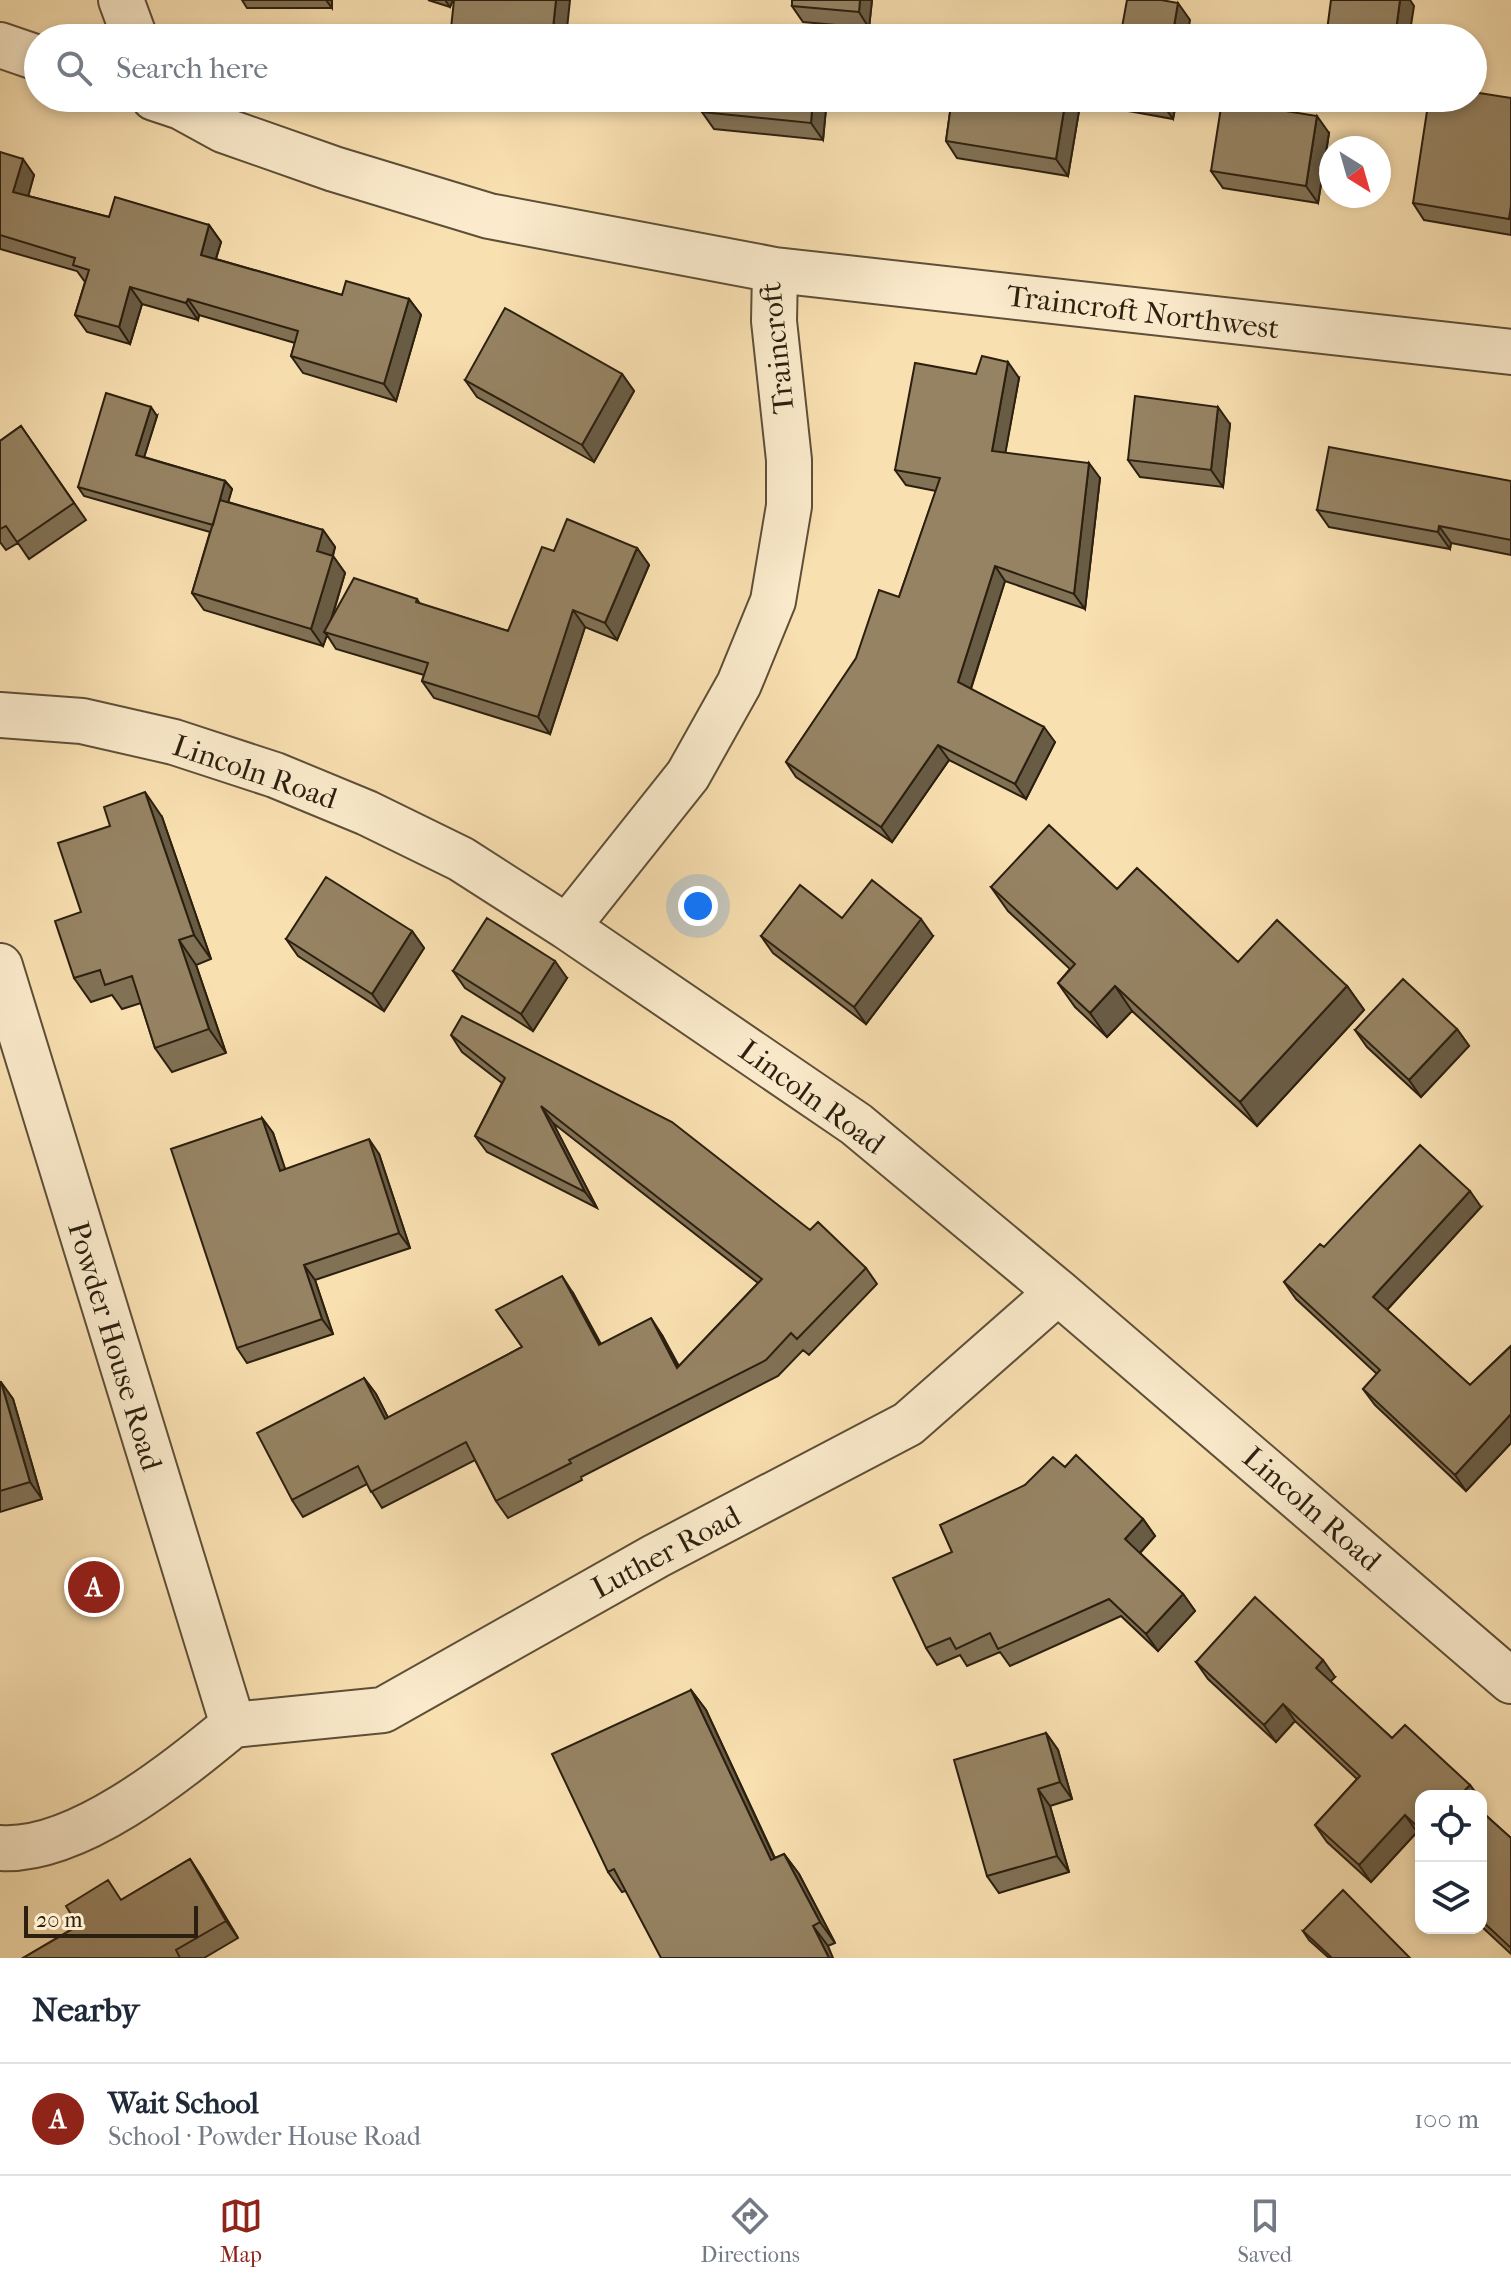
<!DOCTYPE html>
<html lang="en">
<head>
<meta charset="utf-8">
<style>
	:root { --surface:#fff; --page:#f2f2f3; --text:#1f2937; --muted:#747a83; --line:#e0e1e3; --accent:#8f2418 }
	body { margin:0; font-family:"IM FELL French Canon",serif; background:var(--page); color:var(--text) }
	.controls { position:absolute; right:24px; bottom:24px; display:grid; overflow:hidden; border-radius:16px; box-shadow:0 4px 12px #0003 }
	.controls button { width:72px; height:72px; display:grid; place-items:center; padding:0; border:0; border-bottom:2px solid var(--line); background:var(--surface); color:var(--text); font:40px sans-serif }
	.compass { position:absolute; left:1319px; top:136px; width:72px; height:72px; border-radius:50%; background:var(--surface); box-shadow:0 4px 12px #0003; rotate:143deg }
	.scale { position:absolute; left:24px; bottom:20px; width:174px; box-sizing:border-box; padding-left:8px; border:4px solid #2b1f0f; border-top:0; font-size:22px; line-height:28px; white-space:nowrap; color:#2b1f0f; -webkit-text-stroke:6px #fbebcc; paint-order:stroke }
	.you { position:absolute; left:698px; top:906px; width:28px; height:28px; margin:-20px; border:6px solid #fff; border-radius:50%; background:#1a73e8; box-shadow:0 0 0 12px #1a73e833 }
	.badge { display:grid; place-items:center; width:52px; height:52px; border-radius:50%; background:var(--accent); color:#fff; font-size:26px; font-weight:700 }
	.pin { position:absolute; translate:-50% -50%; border:4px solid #fff; box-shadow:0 2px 8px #0006 }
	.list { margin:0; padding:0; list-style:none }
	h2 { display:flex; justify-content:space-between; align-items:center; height:104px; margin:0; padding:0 32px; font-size:34px }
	h2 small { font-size:26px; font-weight:400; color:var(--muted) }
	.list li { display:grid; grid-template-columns:52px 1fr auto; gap:24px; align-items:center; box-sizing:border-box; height:112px; padding:0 32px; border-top:2px solid var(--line) }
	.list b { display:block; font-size:30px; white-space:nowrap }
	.list p { margin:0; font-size:26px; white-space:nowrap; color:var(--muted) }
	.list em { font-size:26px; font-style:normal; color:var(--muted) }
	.icon { flex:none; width:44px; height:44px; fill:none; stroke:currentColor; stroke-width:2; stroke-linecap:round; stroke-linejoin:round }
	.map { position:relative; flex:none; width:1511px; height:1958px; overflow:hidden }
	.search { position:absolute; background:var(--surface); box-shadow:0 4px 12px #0003; left:24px; right:24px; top:24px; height:88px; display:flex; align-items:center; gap:20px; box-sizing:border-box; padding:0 28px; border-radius:44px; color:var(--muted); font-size:30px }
	.sheet { height:216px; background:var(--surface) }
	nav { display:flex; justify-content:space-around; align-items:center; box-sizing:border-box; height:112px; border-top:2px solid var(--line); background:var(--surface); font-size:22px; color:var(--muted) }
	nav a { display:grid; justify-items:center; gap:4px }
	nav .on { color:var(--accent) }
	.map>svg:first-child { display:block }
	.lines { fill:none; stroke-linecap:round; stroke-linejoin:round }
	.minor-casing { stroke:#5e4f38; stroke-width:48 }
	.minor { stroke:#fbebcc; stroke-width:44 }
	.wall { fill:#817155; stroke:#2b1f0f; stroke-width:2 }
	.shaded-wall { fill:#695c45; stroke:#2b1f0f; stroke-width:2 }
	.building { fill:#968363; stroke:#2b1f0f; stroke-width:2 }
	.labels { text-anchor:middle; stroke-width:7; stroke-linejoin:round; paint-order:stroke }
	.street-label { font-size:30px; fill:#2b1f0f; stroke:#fbebcc }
</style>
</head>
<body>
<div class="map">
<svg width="1511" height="1958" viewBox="0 0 1511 1958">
	<rect width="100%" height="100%" fill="#f9e0b1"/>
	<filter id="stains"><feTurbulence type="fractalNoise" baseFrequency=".0025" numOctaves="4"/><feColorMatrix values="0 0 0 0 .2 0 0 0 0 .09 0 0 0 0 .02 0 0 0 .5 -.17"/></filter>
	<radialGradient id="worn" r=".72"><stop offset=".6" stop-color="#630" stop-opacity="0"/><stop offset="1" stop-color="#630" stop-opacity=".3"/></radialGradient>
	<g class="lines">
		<g class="minor-casing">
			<path id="minor" d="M121,0L135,38
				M0,45L38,58
				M154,98L181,107L223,130L334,169L489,216L775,270L774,321L789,460V506L773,601L739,684L688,775L567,927
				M775,270L1511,352
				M0,715L82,721L174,742L275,775L367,813L461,859L567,927L856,1124L1058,1292L1511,1681
				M0,966L233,1725
				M233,1725L383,1710L656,1556L908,1424L1058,1292
				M0,1848C77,1853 176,1772 233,1725"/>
		</g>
		<use href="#minor" class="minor"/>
	</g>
	<path class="wall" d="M242,0H332V8H247Z
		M428,0H453L450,7Z
		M872,0L869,28L803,22L792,6Z
		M827,98L823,140L714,129L702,112Z
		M952,98H1075L1080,105L1068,176L957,158L946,141Z
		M1115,98H1177L1173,119L1123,110Z
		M1511,98V235L1424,220L1413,203Z
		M1329,133L1318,203L1223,188L1211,171Z
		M0,152L34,175L28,196L109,217L209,225L221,242L216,259L342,295L409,299L421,315L396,401L303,373L291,356L295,343L199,315L198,320L142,304L130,344L87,332L75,315L85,282L77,271L0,249Z
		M622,374L634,391L594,462L477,397L465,380Z
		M1019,378L1005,453L1100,478L1085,609L1005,581L971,689L1055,742L1026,799L949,760L892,842L796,777L786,762L899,597L936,491L906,485L895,470Z
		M157,416L144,457L225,481L232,489L228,502L323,530L335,547L333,556L345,573L332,618L417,599L420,604L508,631L554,551L637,548L649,565L617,640L585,627L550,734L434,698L422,681L424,675L336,649L327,635L323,646L204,610L192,593L210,532L84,496L78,487Z
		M1230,424L1223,487L1140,477L1128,460Z
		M21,426L86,520L29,559L18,543L6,550L0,542V441Z
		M1511,481V555L1451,543L1450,549L1329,527L1317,510Z
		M162,817L211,959L196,965L226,1053L172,1072L155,1048L141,1003L122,1009L112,995L91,1002L74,978L81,912Z
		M991,887L1117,889L1238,962L1347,986L1364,1010L1257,1126L1132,1011L1107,1037L1075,1007L1058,983L1070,969L1008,911Z
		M842,918L933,936L866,1024L773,953L761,936Z
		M412,931L424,948L384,1011L298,956L286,939Z
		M453,971L567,978L533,1031L465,988Z
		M1457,1029L1469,1046L1421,1097L1367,1047L1355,1030Z
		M451,1035L810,1230L866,1268L877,1284L809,1355L803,1350L778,1376L581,1477L582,1480L508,1518L496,1501L475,1460L382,1508L367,1484L303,1517L292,1500L364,1378L376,1394L388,1418L522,1347L573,1293L601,1344L662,1335L679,1366L758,1283L553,1123L597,1208L487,1152L475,1136L502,1083L462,1052Z
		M262,1118L273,1133L285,1170L379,1154L410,1248L315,1280L333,1334L247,1363L237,1348Z
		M1481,1207L1387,1310L1470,1385L1511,1346V1443L1466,1491L1375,1405L1363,1389L1377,1374L1296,1299L1284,1282L1324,1247Z
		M0,1382L13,1399L42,1499L0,1512Z
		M1065,1467L1143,1519L1155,1536L1140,1553L1183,1594L1195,1611L1158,1651L1121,1616L1010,1666L1000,1652L967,1666L960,1655L937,1665L926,1648L952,1552L1025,1485Z
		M1196,1662L1335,1677L1330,1682L1392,1738L1470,1785L1478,1796H1421V1836L1417,1832L1371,1882L1327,1842L1315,1825L1357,1779L1295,1721L1276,1742L1208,1679Z
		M691,1690L706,1710L775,1858L784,1854L799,1874L835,1943L828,1946L625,1891L622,1892L608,1872Z
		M1046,1733L1058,1750L1072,1799L1050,1806L1069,1872L999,1893L987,1876Z
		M1481,1811L1511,1838V1954L1481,1926Z
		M190,1859L201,1876L238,1938L204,1958H23Z
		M1303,1931L1410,1958H1329L1309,1940Z"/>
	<path class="shaded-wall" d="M326,0H332V8Z
		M445,0H453L450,7Z
		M556,0H570L566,38H552Z
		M860,0H872L869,28L859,12Z
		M1400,0H1410L1414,6L1409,38H1395Z
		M1178,3L1190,20L1187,38H1172Z
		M813,98H827L823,140L811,123Z
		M1066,98H1075L1080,105L1068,176L1056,159Z
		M1162,98H1177L1173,119L1161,102Z
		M1317,116L1329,133L1318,203L1306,186Z
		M23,159L34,175L25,208L13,192Z
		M209,225L221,242L212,271L201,255Z
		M130,287L142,304L130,344L119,327Z
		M188,299L199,315L198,320L186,303Z
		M409,299L421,315L396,401L384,384Z
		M1008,362L1019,378L1003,466L992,451Z
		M622,374L634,391L594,462L582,445Z
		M151,407L157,416L142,464L136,455Z
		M1218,407L1230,424L1223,487L1211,470Z
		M1089,463L1100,478L1085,609L1074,594Z
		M225,481L232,489L219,534L213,525Z
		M1439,526L1451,543L1450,549L1438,532Z
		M323,530L335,547L329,568L317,551Z
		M637,548L649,565L617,640L605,623Z
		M333,556L345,573L327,633L324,632L327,635L323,646L311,629Z
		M995,566L1005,581L968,697L958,682Z
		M573,610L585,627L550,734L538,717Z
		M1044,727L1055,742L1026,799L1015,784Z
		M938,745L949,760L892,842L881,827Z
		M145,792L162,817L211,959L194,935Z
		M921,919L933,936L866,1024L854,1007Z
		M412,931L424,948L384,1011L372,994Z
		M179,940L196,965L226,1053L209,1029Z
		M555,961L567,978L533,1031L521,1014Z
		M1115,986L1132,1011L1107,1037L1090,1013Z
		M1347,986L1364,1010L1257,1126L1240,1102Z
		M1457,1029L1469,1046L1421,1097L1409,1080Z
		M541,1106L553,1123L597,1208L585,1192Z
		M262,1118L273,1133L291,1186L280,1171Z
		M369,1139L379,1154L410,1248L399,1233Z
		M1470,1191L1481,1207L1384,1313L1373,1297Z
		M304,1265L315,1280L333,1334L322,1319Z
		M562,1276L573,1293L610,1362L599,1345Z
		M651,1318L662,1335L688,1385L677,1368Z
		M364,1378L376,1394L397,1435L385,1419Z
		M1,1382L13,1399L42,1499L30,1482Z
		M1511,1414V1443L1466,1491L1455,1475Z
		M1143,1519L1155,1536L1137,1556L1125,1539Z
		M1183,1594L1195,1611L1158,1651L1146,1634Z
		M1323,1660L1335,1677L1327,1685L1316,1668Z
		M691,1690L706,1710L785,1881L771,1860Z
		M1283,1704L1295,1721L1276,1742L1264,1725Z
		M1046,1733L1058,1750L1072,1799L1060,1782Z
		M1470,1785L1478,1796H1463L1461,1794Z
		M1038,1789L1050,1806L1069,1872L1057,1856Z
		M1405,1815L1417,1832L1371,1882L1359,1865Z
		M784,1854L799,1874L835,1943L820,1922Z
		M190,1859L201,1876L238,1938L226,1921Z
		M813,1926L828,1946L833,1958H829Z"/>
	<path class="building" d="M454,0H556L552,38H450Z
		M792,0H860L859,12L792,6Z
		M1127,0H1161L1178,3L1172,38H1120Z
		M1331,0H1400L1395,38H1326Z
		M710,34L751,38H710Z
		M1473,92L1511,98V206L1509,219L1413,203L1429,98H1473Z
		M703,98H813L811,123L702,112Z
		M952,98H1066L1056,159L946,141Z
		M1140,98H1162L1161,102Z
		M1222,101L1317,116L1306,186L1211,171Z
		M0,152L23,159L13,192L109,217L115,197L209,225L201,255L342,295L346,281L409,299L384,384L291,356L298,331L188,299L186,303L130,287L119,327L75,315L89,270L73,265L75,258L0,235Z
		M505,308L622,374L582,445L465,380Z
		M982,356L1008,362L992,451L1089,463L1074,594L995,566L958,682L1044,727L1015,784L938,745L881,827L786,762L856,658L879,590L899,597L940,478L895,470L915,363L976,374Z
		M106,393L151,407L136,455L225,481L213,525L78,487Z
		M1135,396L1218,407L1211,470L1128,460Z
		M21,426L74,503L17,542L6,526L0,529V441Z
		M1329,447L1511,481V540L1439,526L1438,532L1317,510Z
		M220,500L323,530L317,551L333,556L311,629L192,593Z
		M567,519L637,548L605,623L573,610L538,717L422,681L428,663L324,632L354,578L417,599L416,602L508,631L542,547L554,551Z
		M145,792L194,935L179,940L209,1029L155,1048L132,976L105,985L100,970L74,978L55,921L81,912L58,843L110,826L104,807Z
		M1049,825L1117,889L1137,868L1238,962L1277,920L1347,986L1240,1102L1115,986L1090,1013L1058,983L1075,964L991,887Z
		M326,877L412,931L372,994L286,939Z
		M872,880L921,919L854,1007L761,936L800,885L842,918Z
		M487,918L555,961L521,1014L453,971Z
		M1403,979L1457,1029L1409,1080L1355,1030Z
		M462,1016L672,1122L810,1230L818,1222L866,1268L797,1339L791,1333L766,1360L569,1460L571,1463L496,1501L466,1442L371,1492L358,1466L292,1500L257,1433L364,1378L385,1419L522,1347L496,1310L562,1276L599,1345L651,1318L677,1368L762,1279L541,1106L585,1192L475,1136L505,1078L451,1035Z
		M262,1118L280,1171L369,1139L399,1233L304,1265L322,1319L237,1348L171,1149Z
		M1420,1145L1470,1191L1373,1297L1470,1385L1511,1346V1414L1455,1475L1363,1389L1380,1370L1284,1282L1320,1244L1324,1247Z
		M0,1382H1L30,1482L0,1491Z
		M1076,1455L1143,1519L1125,1539L1183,1594L1146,1634L1109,1599L998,1649L990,1633L956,1649L950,1638L926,1648L893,1578L952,1552L940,1525L1025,1485L1053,1457L1065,1467Z
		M1255,1597L1323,1660L1316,1668L1392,1738L1405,1725L1470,1785L1461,1794L1464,1796H1421V1830L1405,1815L1359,1865L1315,1825L1360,1776L1283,1704L1264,1725L1196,1662Z
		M691,1690L771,1860L784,1854L820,1922L813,1926L829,1958H661L614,1869L608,1872L552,1754Z
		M1046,1733L1060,1782L1038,1789L1057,1856L987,1876L954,1760Z
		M1481,1811L1511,1838V1948L1481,1920Z
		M190,1859L226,1921L176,1950L180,1958H23L78,1926L66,1906L108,1880L121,1900Z
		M1343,1890L1410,1958H1332L1303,1931Z"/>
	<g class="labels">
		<g class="street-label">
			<text transform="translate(1143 312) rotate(7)" y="10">Traincroft Northwest</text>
			<text transform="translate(777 348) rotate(-96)" y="10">Traincroft</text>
			<text transform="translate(255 772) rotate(19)" y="10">Lincoln Road</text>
			<text transform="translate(812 1097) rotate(36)" y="10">Lincoln Road</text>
			<text transform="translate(115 1346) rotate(73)" y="10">Powder House Road</text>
			<text transform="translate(1312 1509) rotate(41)" y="10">Lincoln Road</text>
			<text transform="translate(666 1552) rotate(-28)" y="10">Luther Road</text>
		</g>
	</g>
	<rect width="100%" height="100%" filter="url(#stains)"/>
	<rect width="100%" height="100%" fill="url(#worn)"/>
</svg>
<div class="controls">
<button><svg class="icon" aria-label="locate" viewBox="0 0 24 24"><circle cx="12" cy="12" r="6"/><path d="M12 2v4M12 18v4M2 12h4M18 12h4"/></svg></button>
<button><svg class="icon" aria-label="layers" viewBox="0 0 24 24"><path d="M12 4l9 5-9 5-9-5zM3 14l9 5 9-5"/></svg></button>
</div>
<svg class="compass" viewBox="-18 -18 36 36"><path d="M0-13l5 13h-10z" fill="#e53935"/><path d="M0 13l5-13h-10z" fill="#747a83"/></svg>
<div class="scale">20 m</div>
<div class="you"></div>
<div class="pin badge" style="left:94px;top:1587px">A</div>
<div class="search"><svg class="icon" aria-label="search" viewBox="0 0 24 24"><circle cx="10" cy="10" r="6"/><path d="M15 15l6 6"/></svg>Search here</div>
</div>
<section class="sheet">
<h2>Nearby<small></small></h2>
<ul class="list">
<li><span class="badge">A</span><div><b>Wait School</b><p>School · Powder House Road</p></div><em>100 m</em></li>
</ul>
</section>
<nav>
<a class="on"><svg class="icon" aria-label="map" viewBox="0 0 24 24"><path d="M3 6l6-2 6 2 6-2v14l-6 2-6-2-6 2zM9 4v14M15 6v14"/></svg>Map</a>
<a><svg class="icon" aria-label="directions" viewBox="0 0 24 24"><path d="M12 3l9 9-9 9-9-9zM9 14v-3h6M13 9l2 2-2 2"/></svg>Directions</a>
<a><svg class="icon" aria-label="saved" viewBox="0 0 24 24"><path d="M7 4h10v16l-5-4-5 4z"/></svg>Saved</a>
</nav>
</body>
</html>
